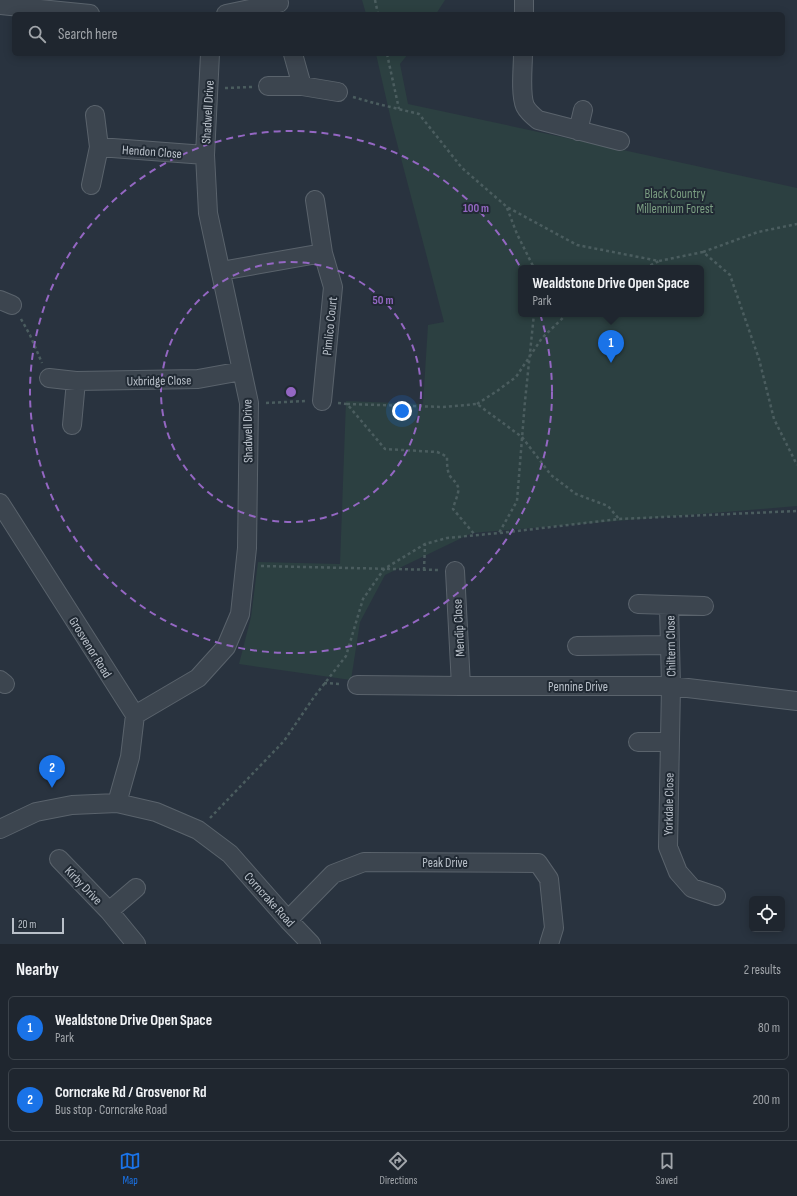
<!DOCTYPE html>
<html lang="en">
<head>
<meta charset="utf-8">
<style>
	:root { --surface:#1f262f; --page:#272e37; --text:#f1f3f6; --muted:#a1a5aa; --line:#3c434b; --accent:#1a73e8 }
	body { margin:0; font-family:"Sofia Sans Condensed",sans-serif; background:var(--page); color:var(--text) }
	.controls { position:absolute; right:12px; bottom:12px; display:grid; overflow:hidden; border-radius:6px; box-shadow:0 2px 10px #0003 }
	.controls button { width:36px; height:36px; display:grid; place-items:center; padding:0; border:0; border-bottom:1px solid var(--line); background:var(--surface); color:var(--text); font:20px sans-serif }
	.scale { position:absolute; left:12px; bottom:10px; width:52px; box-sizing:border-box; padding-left:4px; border:2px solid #b9c0c9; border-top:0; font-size:11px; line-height:14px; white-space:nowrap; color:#b9c0c9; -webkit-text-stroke:3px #212a34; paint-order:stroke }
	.you { position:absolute; left:402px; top:411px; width:14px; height:14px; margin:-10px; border:3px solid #fff; border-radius:50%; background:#1a73e8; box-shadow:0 0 0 6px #1a73e833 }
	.badge { display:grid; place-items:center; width:26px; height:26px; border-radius:50%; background:var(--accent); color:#fff; font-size:13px; font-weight:700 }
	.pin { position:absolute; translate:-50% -33px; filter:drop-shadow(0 1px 2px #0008) }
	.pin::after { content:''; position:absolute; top:21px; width:14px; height:12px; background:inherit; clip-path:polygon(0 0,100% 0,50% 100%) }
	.popup { position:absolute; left:518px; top:265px; width:186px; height:52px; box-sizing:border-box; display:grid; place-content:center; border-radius:6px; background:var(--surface); filter:drop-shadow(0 1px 3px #0005); font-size:13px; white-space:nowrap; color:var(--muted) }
	.popup b { font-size:15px; color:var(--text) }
	.popup::after { content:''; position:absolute; left:50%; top:100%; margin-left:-8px; border:8px solid transparent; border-top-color:var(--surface) }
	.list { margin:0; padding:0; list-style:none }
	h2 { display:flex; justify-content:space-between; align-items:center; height:52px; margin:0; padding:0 16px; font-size:17px }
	h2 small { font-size:13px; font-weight:400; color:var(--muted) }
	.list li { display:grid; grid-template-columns:26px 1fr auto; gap:12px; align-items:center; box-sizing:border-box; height:64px; margin:0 8px 8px; padding:0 8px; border:1px solid var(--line); border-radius:6px }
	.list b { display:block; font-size:15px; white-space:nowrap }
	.list p { margin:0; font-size:13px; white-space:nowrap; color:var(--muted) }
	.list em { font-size:13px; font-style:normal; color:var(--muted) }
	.icon { flex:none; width:22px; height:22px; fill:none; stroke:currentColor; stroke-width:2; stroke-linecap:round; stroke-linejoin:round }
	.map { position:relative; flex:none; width:797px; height:944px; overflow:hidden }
	.search { position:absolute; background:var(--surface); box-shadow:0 2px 10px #0003; left:12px; right:12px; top:12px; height:44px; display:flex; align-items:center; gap:10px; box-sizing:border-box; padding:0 14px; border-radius:6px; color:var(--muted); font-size:15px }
	.sheet { height:196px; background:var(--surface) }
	nav { display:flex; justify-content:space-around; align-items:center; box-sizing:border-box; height:56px; border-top:1px solid var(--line); background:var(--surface); font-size:11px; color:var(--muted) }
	nav a { display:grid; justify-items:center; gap:2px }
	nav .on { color:var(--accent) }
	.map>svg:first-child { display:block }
	.green { fill:#2c4041; fill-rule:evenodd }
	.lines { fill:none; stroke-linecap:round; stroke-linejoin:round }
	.minor-casing { stroke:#5a636c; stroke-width:20 }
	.path { stroke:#4b5d5f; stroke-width:2.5; stroke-dasharray:3 3; stroke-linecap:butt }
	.minor { stroke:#3c454f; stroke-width:18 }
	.ring { fill:none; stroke:#9467c3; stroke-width:2; stroke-dasharray:7 5 }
	.labels { text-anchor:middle; stroke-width:4; stroke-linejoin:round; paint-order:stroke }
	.street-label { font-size:13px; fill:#b9c0c9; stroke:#212a34 }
	.park-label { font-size:13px; fill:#7a9d81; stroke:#212a34 }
	.centre { fill:#9467c3; stroke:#212a34; stroke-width:2 }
	.ring-label { font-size:12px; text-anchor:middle; font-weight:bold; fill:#9467c3; stroke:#212a34; stroke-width:4; stroke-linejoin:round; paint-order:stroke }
</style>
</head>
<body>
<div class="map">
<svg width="797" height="944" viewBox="0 0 797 944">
	<rect width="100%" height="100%" fill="#29333f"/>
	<path class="green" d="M362,0H445L436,14H366Z
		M376,54H408L400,64L408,104L623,150L797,188V506L472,533L385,575L360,622L351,680L239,664L251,617L258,562L340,564L346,401L423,404L428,325L444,322L392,124ZM521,268H701V314H521Z"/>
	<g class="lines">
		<g class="minor-casing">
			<path id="minor" d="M0,5L90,14
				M226,14L279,3
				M524,14V0
				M293,54L302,86
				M523,54C523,67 520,94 525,106C528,112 533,116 538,120L620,141
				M268,86H302L338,92
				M578,131L583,110
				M99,147L205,155
				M91,185L99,147L95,115
				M315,200L323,253L333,287L322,401
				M221,271L323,253
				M0,300L12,305
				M49,378L76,381L198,379L242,371
				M72,425L76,381
				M0,503L135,715L130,757L117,803
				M455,571L461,686
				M638,604L704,606
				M669,606L671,686L668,847L678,872L692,888L716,896
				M577,646L670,645
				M0,680L5,684
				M357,685L461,686H671L797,701
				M135,715L198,678L226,647L240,614L247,548L249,403L208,213L205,155L210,54
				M638,742H670
				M0,829L36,812L72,805L117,803L156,812L198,830L230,854L288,920L311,944
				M59,859L109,911L136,944
				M109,911L136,888
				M288,920L333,874L364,862L538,863L549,879L554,928L549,944"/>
		</g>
		<path class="path" d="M375,0L378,14
			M387,54L399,109
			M225,88L252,87
			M353,97L374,103L419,114L462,168L507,207L577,245L659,261L703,252L730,275L759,359L774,419L797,465
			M507,208L517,234L534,268
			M703,252L758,232L797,224
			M645,268L659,261
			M21,319L30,335L42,363
			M266,403L305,401
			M338,403L347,404L385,449L437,452L442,454L447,457C447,464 447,471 450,476C453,480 457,483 458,487C460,492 454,503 453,509L475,535
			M347,404L443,407L477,404L522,437L551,475L576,494L608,506L619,519
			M477,404L497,391L516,377L542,338L567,314
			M500,533L619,519L797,511
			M261,566L438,570
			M424,570L425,544
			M324,683L341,684
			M210,818L284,741L314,697L346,656L363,599L384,569L425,544L447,538L499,533L517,501L525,401L534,314"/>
		<use href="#minor" class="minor"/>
	</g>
	<g class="ring">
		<circle cx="291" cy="392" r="130"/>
		<circle cx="291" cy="392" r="261"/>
	</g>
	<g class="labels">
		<g class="street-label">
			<text transform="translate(207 112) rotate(-87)" y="5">Shadwell Drive</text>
			<text transform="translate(152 151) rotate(4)" y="5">Hendon Close</text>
			<text transform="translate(329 326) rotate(-84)" y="5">Pimlico Court</text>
			<text transform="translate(159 380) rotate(-1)" y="5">Uxbridge Close</text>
			<text transform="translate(247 431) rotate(-91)" y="5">Shadwell Drive</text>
			<text transform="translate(458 628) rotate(-93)" y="5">Mendip Close</text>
			<text transform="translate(670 646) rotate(-91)" y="5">Chiltern Close</text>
			<text transform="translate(91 647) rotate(58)" y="5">Grosvenor Road</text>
			<text x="578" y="691">Pennine Drive</text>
			<text transform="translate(668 804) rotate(-89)" y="5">Yorkdale Close</text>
			<text x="445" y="867">Peak Drive</text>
			<text transform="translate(84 885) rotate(46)" y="5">Kirby Drive</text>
			<text transform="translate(270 899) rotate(48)" y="5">Corncrake Road</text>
		</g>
		<g class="park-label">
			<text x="675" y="198">Black Country<tspan x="675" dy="15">Millennium Forest</tspan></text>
		</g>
	</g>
	<circle cx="291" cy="392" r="6" class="centre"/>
	<g class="ring-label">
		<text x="476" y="212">100 m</text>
		<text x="383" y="304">50 m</text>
	</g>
</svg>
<div class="controls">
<button><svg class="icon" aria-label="locate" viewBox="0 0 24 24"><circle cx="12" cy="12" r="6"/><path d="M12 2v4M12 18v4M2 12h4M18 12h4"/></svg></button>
</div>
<div class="scale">20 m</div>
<div class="you"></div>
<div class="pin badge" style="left:611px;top:363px">1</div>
<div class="popup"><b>Wealdstone Drive Open Space</b>Park</div>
<div class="pin badge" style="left:52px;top:788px">2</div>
<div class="search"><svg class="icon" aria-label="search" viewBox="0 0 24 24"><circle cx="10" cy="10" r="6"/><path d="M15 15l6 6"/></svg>Search here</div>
</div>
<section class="sheet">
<h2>Nearby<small>2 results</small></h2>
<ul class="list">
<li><span class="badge">1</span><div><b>Wealdstone Drive Open Space</b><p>Park</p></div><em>80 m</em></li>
<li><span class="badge">2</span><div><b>Corncrake Rd / Grosvenor Rd</b><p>Bus stop · Corncrake Road</p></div><em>200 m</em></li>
</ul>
</section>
<nav>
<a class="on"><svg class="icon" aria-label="map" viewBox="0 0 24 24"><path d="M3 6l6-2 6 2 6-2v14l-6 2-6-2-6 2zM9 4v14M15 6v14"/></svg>Map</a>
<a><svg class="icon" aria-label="directions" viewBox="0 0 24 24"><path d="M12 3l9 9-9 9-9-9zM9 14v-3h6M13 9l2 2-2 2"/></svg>Directions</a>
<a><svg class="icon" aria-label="saved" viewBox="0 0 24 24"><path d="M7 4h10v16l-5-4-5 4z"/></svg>Saved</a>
</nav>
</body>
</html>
